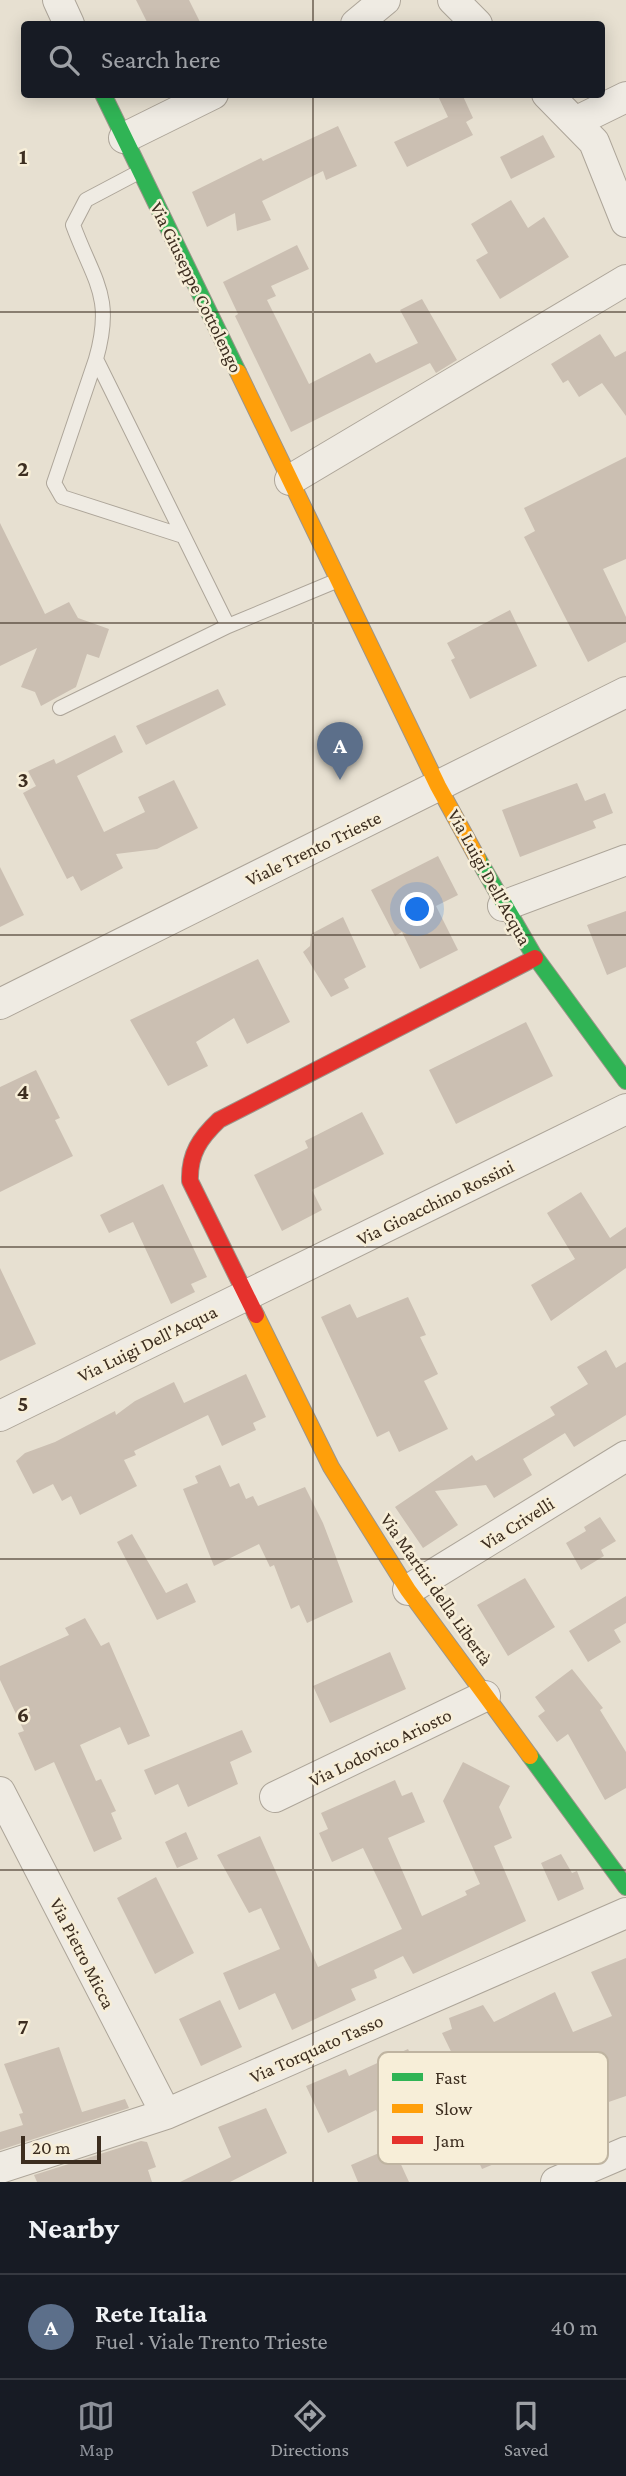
<!DOCTYPE html>
<html lang="en">
<head>
<meta charset="utf-8">
<style>
	:root { --surface:#171b24; --page:#242831; --text:#f1f3f6; --muted:#9ea1a6; --line:#363941; --accent:#8c9099 }
	body { margin:0; font-family:"Crimson Pro",serif; background:var(--page); color:var(--text) }
	.scale { position:absolute; left:21px; bottom:18px; width:80px; box-sizing:border-box; padding-left:7px; border:4px solid #3d2e20; border-top:0; font-size:19px; line-height:24px; white-space:nowrap; color:#3d2e20; -webkit-text-stroke:5px #f7eed8; paint-order:stroke }
	.you { position:absolute; left:418px; top:910px; width:24px; height:24px; margin:-18px; border:5px solid #fff; border-radius:50%; background:#1a73e8; box-shadow:0 0 0 10px #1a73e833 }
	.badge { display:grid; place-items:center; width:46px; height:46px; border-radius:50%; background:var(--accent); color:#fff; font-size:23px; font-weight:700 }
	.pin { position:absolute; translate:-50% -58px; filter:drop-shadow(0 2px 4px #0008) }
	.pin::after { content:''; position:absolute; top:37px; width:24px; height:21px; background:inherit; clip-path:polygon(0 0,100% 0,50% 100%) }
	.list { margin:0; padding:0; list-style:none }
	h2 { display:flex; justify-content:space-between; align-items:center; height:91px; margin:0; padding:0 28px; font-size:30px }
	h2 small { font-size:23px; font-weight:400; color:var(--muted) }
	.list li { display:grid; grid-template-columns:46px 1fr auto; gap:21px; align-items:center; box-sizing:border-box; height:105px; padding:0 28px; border-top:2px solid var(--line) }
	.list b { display:block; font-size:26px; white-space:nowrap }
	.list p { margin:0; font-size:23px; white-space:nowrap; color:var(--muted) }
	.list em { font-size:23px; font-style:normal; color:var(--muted) }
	.icon { flex:none; width:38px; height:38px; fill:none; stroke:currentColor; stroke-width:2; stroke-linecap:round; stroke-linejoin:round }
	.map { position:relative; flex:none; width:626px; height:2182px; overflow:hidden }
	.search { position:absolute; background:var(--surface); box-shadow:0 4px 18px #0003; left:21px; right:21px; top:21px; height:77px; display:flex; align-items:center; gap:18px; box-sizing:border-box; padding:0 24px; border-radius:7px; color:var(--muted); font-size:26px }
	.sheet { height:196px; background:var(--surface) }
	nav { display:flex; justify-content:space-around; align-items:center; box-sizing:border-box; height:98px; border-top:2px solid var(--line); background:var(--surface); font-size:19px; color:var(--muted) }
	nav a { display:grid; justify-items:center; gap:4px }
	nav .on { color:var(--accent) }
	.map>svg:first-child { display:block }
	.building { fill:#cbbfb2 }
	.lines { fill:none; stroke-linecap:round; stroke-linejoin:round }
	.lane-casing { stroke:#ada599; stroke-width:16 }
	.street-casing { stroke:#ada599; stroke-width:32 }
	.fast-casing { stroke:#9c958a; stroke-width:18 }
	.slow-casing { stroke:#9c958a; stroke-width:18 }
	.jam-casing { stroke:#9c958a; stroke-width:18 }
	.lane { stroke:#efebe3; stroke-width:14 }
	.street { stroke:#efebe3; stroke-width:30 }
	.fast { stroke:#30b455; stroke-width:16 }
	.slow { stroke:#ff9f0a; stroke-width:16 }
	.jam { stroke:#e5322d; stroke-width:16 }
	.grid { fill:none; stroke:#3d2e20; stroke-width:2; stroke-opacity:0.55 }
	.labels { text-anchor:middle; stroke-width:5; stroke-linejoin:round; paint-order:stroke }
	.street-label { font-size:19px; fill:#3d2e20; stroke:#f7eed8 }
	.key { fill:#f7eed8; stroke:#bfb4a1; stroke-width:2 }
	.key-label { font-size:19px; fill:#3d2e20 }
	.grid-label { font-size:23px; text-anchor:middle; font-weight:bold; fill:#3d2e20; stroke:#f7eed8; stroke-width:5; stroke-linejoin:round; paint-order:stroke }
</style>
</head>
<body>
<div class="map">
<svg width="626" height="2182" viewBox="0 0 626 2182">
	<rect width="100%" height="100%" fill="#e7e0d1"/>
	<path class="building" d="M136,0H189L201,24H148Z
		M437,94H462L473,118L466,122L473,135L407,167L394,142L448,117Z
		M338,126L357,166L326,180L323,171L262,201L271,220L237,231L235,213L207,227L192,192L261,158L263,161Z
		M543,135L555,157L511,179L500,157Z
		M511,200L528,228L544,217L569,257L500,299L476,260L488,253L471,224Z
		M297,245L309,269L271,286L276,296L267,300L309,384L370,353L376,363L418,343L400,310L422,299L457,360L436,373L430,363L291,432L235,316L238,314L223,282Z
		M600,334L615,357L626,351V416L602,383L579,397L568,380L563,383L551,364Z
		M626,457V559L603,569L626,617V642L588,662L524,537L535,531L524,508Z
		M0,523L45,614L69,602L78,618L109,629L99,658L87,654L76,687L41,706L35,692L21,687L37,648L0,666Z
		M510,610L537,666L470,699L451,660L455,658L447,643Z
		M218,689L226,705L146,745L136,726Z
		M115,735L123,752L77,776L104,832L145,812L138,797L174,780L198,828L157,849L116,854L123,868L81,891L73,876L67,879L23,793L36,786L28,771L54,759L56,764Z
		M577,783L585,801L605,793L613,813L593,821L596,828L520,857L502,810Z
		M438,856L458,895L436,906L458,950L420,969L402,932L395,936L371,890Z
		M0,867L24,915L0,927Z
		M626,911V967L607,975L587,925Z
		M343,917L366,967L344,979L349,988L331,997L303,952L310,946L311,934Z
		M258,959L290,1022L247,1044L234,1018L196,1042L208,1066L168,1086L130,1020Z
		M526,1022L553,1076L456,1124L429,1070Z
		M36,1070L60,1118L55,1120L73,1156L0,1192V1087Z
		M362,1112L384,1154L312,1190L322,1210L282,1231L254,1175L308,1148L305,1141Z
		M163,1184L207,1277L191,1284L195,1292L171,1304L133,1222L109,1233L100,1215Z
		M581,1192L610,1238L626,1227V1268L551,1321L531,1285L575,1259L547,1213Z
		M0,1268L36,1344L0,1361Z
		M408,1297L426,1335L420,1337L438,1374L424,1381L448,1429L399,1452L389,1431L377,1437L321,1317L350,1304L357,1318Z
		M606,1350L616,1368L626,1362V1415L574,1447L565,1433L523,1459L532,1475L494,1498L486,1485L435,1491L458,1525L423,1548L395,1507L472,1455L476,1461L555,1415L550,1407L588,1384L577,1367Z
		M246,1374L266,1417L253,1423L256,1430L222,1446L208,1415L134,1451L136,1455L124,1460L137,1486L80,1515L71,1496L62,1501L53,1484L33,1494L16,1461L25,1453L55,1442L115,1411L116,1415L135,1401L174,1382L184,1403Z
		M220,1465L230,1487L239,1483L246,1499L253,1496L258,1506L305,1487L323,1523L353,1602L307,1623L299,1605L291,1609L274,1565L270,1567L259,1544L214,1566L183,1489L198,1483L195,1476Z
		M600,1517L616,1541L601,1550L604,1556L581,1570L566,1543L586,1531L584,1527Z
		M132,1534L166,1593L187,1583L196,1602L157,1620L117,1542Z
		M525,1578L555,1627L508,1656L477,1605Z
		M626,1596V1623L614,1630L621,1642L588,1662L569,1631Z
		M85,1618L101,1646L109,1642L150,1736L128,1745L120,1727L80,1745L96,1781L101,1779L116,1811L111,1813L122,1839L94,1852L54,1762L35,1771L18,1733L24,1731L0,1680V1666L69,1635L65,1628Z
		M390,1652L406,1689L330,1723L313,1686Z
		M572,1669L603,1708L600,1710L626,1752V1788L605,1800L568,1734L557,1742L538,1716L545,1711L535,1697Z
		M242,1730L252,1752L230,1762L238,1784L188,1807L178,1784L155,1795L144,1770Z
		M463,1762L510,1786L499,1807L512,1838L494,1846L526,1921L413,1974L403,1956L374,1970L377,1978L351,1989L356,2000L292,2030L275,1993L239,2010L223,1973L280,1949L261,1908L249,1913L217,1855L260,1836L318,1967L402,1929L363,1848L332,1862L319,1833L328,1829L321,1813L395,1780L402,1796L412,1792L425,1822L388,1838L422,1916L467,1895L465,1891L480,1884L443,1801Z
		M186,1832L198,1859L177,1868L165,1842Z
		M561,1854L572,1873L577,1871L584,1889L558,1901L541,1863Z
		M156,1877L194,1953L155,1974L117,1898Z
		M626,1958V2096L600,2105L588,2079L522,2108L539,2145L482,2169L465,2132L486,2123L442,2033L452,2029L449,2018L483,2005L494,2022L555,1992L573,2032L612,2016L591,1972Z
		M220,2000L242,2047L201,2066L179,2019Z
		M59,2047L82,2112L125,2099L129,2108L0,2150V2132L23,2125L19,2114L23,2113L4,2064Z
		M408,2049L428,2092L378,2114L376,2110L328,2133L306,2086L346,2069L349,2076Z
		M266,2108L287,2153L230,2182H180L231,2157L218,2127Z
		M141,2141L147,2142L156,2167L148,2170L152,2182H37L34,2175Z
		M393,2147L409,2182H358L351,2165Z"/>
	<g class="lines">
		<g class="lane-casing">
			<path id="lane" d="M139,172L86,200L73,225C94,282 114,296 96,359L228,626L336,581
				M96,359L54,483L62,497L183,536
				M60,708L228,626"/>
		</g>
		<g class="street-casing">
			<path id="street" d="M58,0L69,24
				M453,0L477,24
				M356,24L385,0
				M547,94L594,142L626,222
				M575,122L626,97
				M124,138L213,94
				M290,480L626,280
				M503,906L626,860
				M0,1004L626,692
				M0,1416L626,1109
				M408,1590L626,1456
				M0,1792L166,2114
				M275,1797L485,1696
				M0,2168L166,2114L626,1913
				M556,2182L626,2152"/>
		</g>
		<g class="fast-casing">
			<path id="fast" d="M103,94L238,372
				M478,859L533,954L626,1081
				M530,1756L626,1887"/>
		</g>
		<g class="slow-casing">
			<path id="slow" d="M238,372L438,786L478,859
				M256,1315L331,1467L408,1590L530,1756"/>
		</g>
		<g class="jam-casing">
			<path id="jam" d="M256,1315L190,1181C189,1154 200,1138 219,1120L535,958"/>
		</g>
		<use href="#lane" class="lane"/>
		<use href="#street" class="street"/>
		<use href="#fast" class="fast"/>
		<use href="#slow" class="slow"/>
		<use href="#jam" class="jam"/>
	</g>
	<path class="grid" d="M313,0V24M313,94V2182M0,312H626M0,623H626M0,935H626M0,1247H626M0,1559H626M0,1870H626"/>
	<g class="labels">
		<g class="street-label">
			<text transform="translate(197 287) rotate(64)" y="7">Via Giuseppe Cottolengo</text>
			<text transform="translate(313 848) rotate(-26)" y="7">Viale Trento Trieste</text>
			<text transform="translate(490 877) rotate(61)" y="7">Via Luigi Dell'Acqua</text>
			<text transform="translate(435 1202) rotate(-26)" y="7">Via Gioacchino Rossini</text>
			<text transform="translate(147 1343) rotate(-26)" y="7">Via Luigi Dell'Acqua</text>
			<text transform="translate(517 1523) rotate(-32)" y="7">Via Crivelli</text>
			<text transform="translate(437 1589) rotate(55)" y="7">Via Martiri della Libertà</text>
			<text transform="translate(380 1747) rotate(-26)" y="7">Via Lodovico Ariosto</text>
			<text transform="translate(83 1953) rotate(63)" y="7">Via Pietro Micca</text>
			<text transform="translate(316 2048) rotate(-24)" y="7">Via Torquato Tasso</text>
		</g>
	</g>
	<rect x="378" y="2052" width="230" height="112" rx="10" class="key"/>
	<rect x="392" y="2073" width="31" height="8" fill="#30b455"/>
	<rect x="392" y="2104" width="31" height="9" fill="#ff9f0a"/>
	<rect x="392" y="2136" width="31" height="8" fill="#e5322d"/>
	<g class="key-label">
		<text x="435" y="2084">Fast</text>
		<text x="435" y="2115">Slow</text>
		<text x="435" y="2147">Jam</text>
	</g>
	<g class="grid-label">
		<text x="23" y="164">1</text>
		<text x="23" y="476">2</text>
		<text x="23" y="787">3</text>
		<text x="23" y="1099">4</text>
		<text x="23" y="1411">5</text>
		<text x="23" y="1722">6</text>
		<text x="23" y="2034">7</text>
	</g>
</svg>
<div class="scale">20 m</div>
<div class="you"></div>
<div class="pin badge" style="left:340px;top:780px;background:#5c6f8a">A</div>
<div class="search"><svg class="icon" aria-label="search" viewBox="0 0 24 24"><circle cx="10" cy="10" r="6"/><path d="M15 15l6 6"/></svg>Search here</div>
</div>
<section class="sheet">
<h2>Nearby<small></small></h2>
<ul class="list">
<li><span class="badge" style="background:#5c6f8a">A</span><div><b>Rete Italia</b><p>Fuel · Viale Trento Trieste</p></div><em>40 m</em></li>
</ul>
</section>
<nav>
<a class="on"><svg class="icon" aria-label="map" viewBox="0 0 24 24"><path d="M3 6l6-2 6 2 6-2v14l-6 2-6-2-6 2zM9 4v14M15 6v14"/></svg>Map</a>
<a><svg class="icon" aria-label="directions" viewBox="0 0 24 24"><path d="M12 3l9 9-9 9-9-9zM9 14v-3h6M13 9l2 2-2 2"/></svg>Directions</a>
<a><svg class="icon" aria-label="saved" viewBox="0 0 24 24"><path d="M7 4h10v16l-5-4-5 4z"/></svg>Saved</a>
</nav>
</body>
</html>
